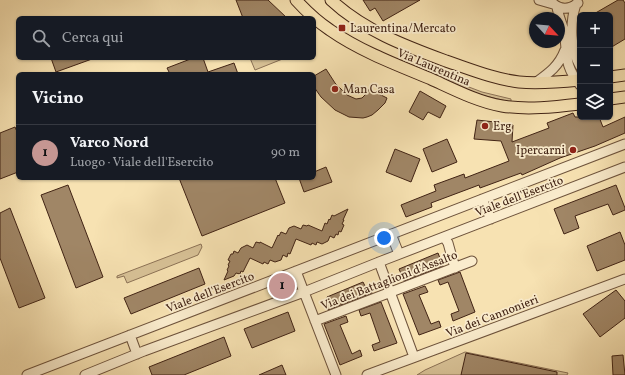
<!DOCTYPE html>
<html lang="it">
<head>
<meta charset="utf-8">
<style>
	:root { --surface:#171b24; --page:#242831; --text:#f1f3f6; --muted:#9ea1a6; --line:#363941; --accent:#c59692 }
	body { margin:0; font-family:Vollkorn,serif; background:var(--page); color:var(--text) }
	.controls { position:absolute; right:12px; top:12px; display:grid; overflow:hidden; border-radius:6px; box-shadow:0 1px 3px #0004 }
	.controls button { width:36px; height:36px; display:grid; place-items:center; padding:0; border:0; border-bottom:1px solid var(--line); background:var(--surface); color:var(--text); font:20px sans-serif }
	.compass { position:absolute; left:529px; top:12px; width:36px; height:36px; border-radius:50%; background:var(--surface); box-shadow:0 1px 3px #0004; rotate:116deg }
	.you { position:absolute; left:384px; top:238px; width:14px; height:14px; margin:-10px; border:3px solid #fff; border-radius:50%; background:#1a73e8; box-shadow:0 0 0 6px #1a73e833 }
	.badge { display:grid; place-items:center; width:26px; height:26px; border-radius:50%; background:var(--accent); color:#111; font-size:13px; font-weight:700 }
	.pin { position:absolute; translate:-50% -50%; border:2px solid #fff; box-shadow:0 1px 4px #0006 }
	.list { margin:0; padding:0; list-style:none }
	h2 { display:flex; justify-content:space-between; align-items:center; height:52px; margin:0; padding:0 16px; font-size:17px }
	h2 small { font-size:13px; font-weight:400; color:var(--muted) }
	.list li { display:grid; grid-template-columns:26px 1fr auto; gap:12px; align-items:center; box-sizing:border-box; height:56px; padding:0 16px; border-top:1px solid var(--line) }
	.list b { display:block; font-size:15px; white-space:nowrap }
	.list p { margin:0; font-size:13px; white-space:nowrap; color:var(--muted) }
	.list em { font-size:13px; font-style:normal; color:var(--muted) }
	.icon { flex:none; width:22px; height:22px; fill:none; stroke:currentColor; stroke-width:2; stroke-linecap:round; stroke-linejoin:round }
	.map { position:relative; flex:none; width:625px; height:375px; overflow:hidden }
	.search { position:absolute; background:var(--surface); box-shadow:0 1px 3px #0004; left:16px; top:16px; width:300px; height:44px; display:flex; align-items:center; gap:10px; box-sizing:border-box; padding:0 14px; border-radius:6px; color:var(--muted); font-size:15px }
	.panel { position:absolute; background:var(--surface); box-shadow:0 1px 3px #0004; left:16px; top:72px; width:300px; height:108px; border-radius:6px }
	.map>svg:first-child { display:block }
	.green { fill:#d8c297; stroke:#8c7256 }
	.building { fill:#a08666; stroke:#412314 }
	.lines { fill:none; stroke-linecap:round; stroke-linejoin:round }
	.minor-casing { stroke:#6e533c; stroke-width:11 }
	.major-casing { stroke:#412314; stroke-width:13 }
	.minor { stroke:#faeccd; stroke-width:9 }
	.major { stroke:#f7e2b2; stroke-width:11 }
	.poi-dot { fill:#8f2418; stroke:#faeccd; stroke-width:1.5 }
	.labels { text-anchor:middle; stroke-width:3.5; stroke-linejoin:round; paint-order:stroke }
	.poi-label { font-size:12px; fill:#412314; stroke:#faeccd; text-anchor:start }
	.street-label { font-size:12px; fill:#412314; stroke:#faeccd }
</style>
</head>
<body>
<div class="map">
<svg width="625" height="375" viewBox="0 0 625 375">
	<rect width="100%" height="100%" fill="#f7e2b2"/>
	<filter id="stains"><feTurbulence type="fractalNoise" baseFrequency=".005" numOctaves="4"/><feColorMatrix values="0 0 0 0 .2 0 0 0 0 .09 0 0 0 0 .02 0 0 0 .5 -.17"/></filter>
	<radialGradient id="worn" r=".72"><stop offset=".6" stop-color="#630" stop-opacity="0"/><stop offset="1" stop-color="#630" stop-opacity=".3"/></radialGradient>
	<path class="green" d="M250,58H285L255,70Z
		M419,68L482,92L511,99V102L481,95L419,69Z
		M201,244L202,247L198,255L127,283L124,276L117,278V276Z
		M465,352L568,373L567,375H417L425,370Z"/>
	<path class="building" d="M236,0H268L287,18H243Z
		M363,0H420L383,21L375,8L370,11Z
		M618,0H623L625,3V39L610,48V15H592Z
		M51,58H92V59L56,72Z
		M193,58H203L208,72L234,63L238,74H170L167,68Z
		M326,69L335,83L347,95L356,99L362,98L367,93L369,89L387,98L385,103L378,110L372,115L367,117L363,118L349,117L335,110L321,97L314,87V76Z
		M420,91L446,106L440,118L428,112L423,120L409,112Z
		M573,113L575,117H599L603,127L625,117V133L595,146L560,158L522,175L521,173L480,188L479,185L431,203L432,207L406,217L401,205L436,191L434,185L464,174L465,178L509,161L501,141L474,139L477,120L495,122L494,123L513,125L512,142L549,128L547,123Z
		M15,127L18,134V172L0,179V133Z
		M447,139L457,162L432,172L423,149Z
		M395,149L420,159L411,182L386,172Z
		M326,167L332,182L304,192L299,178H314V172Z
		M179,178H275L285,203L202,236Z
		M68,185L103,277L76,288L41,195Z
		M616,185L625,208V210L613,215L608,204L575,216L579,228L564,234L554,209Z
		M10,208L45,298L19,308L0,258V213Z
		M348,209L343,220H344L342,224L344,225L341,232L339,231L338,235L336,234L334,238L330,236L328,241L322,244L317,242L316,245L312,243L311,245L296,239L290,254L288,253L287,257L283,255L281,260L275,262L270,260L268,264L264,262L263,264L250,258L243,272L241,271L240,274L236,273L234,276L224,280L228,271L227,270L229,266L228,265L230,261L228,260L231,254H233L234,251L238,253L241,248L247,245L253,248L256,242L260,243V242L272,248L278,235L279,236L281,232L286,234L289,228L294,226L301,229L303,225L307,226L308,225L322,231L325,223L327,224L329,219L330,220L332,215L334,216Z
		M620,232L625,245V260L597,271L587,246Z
		M438,253L443,266L404,281L399,269Z
		M199,268L205,284L131,314L124,298Z
		M460,272L475,312L453,321L451,314L459,311L448,282L440,285L438,280Z
		M363,282L366,288L369,287L372,293L328,310L326,305L330,303L327,297Z
		M425,286L428,292L419,295L431,324L439,321L441,327L419,335L403,294Z
		M616,290L625,301V318L600,337L583,314Z
		M381,302L397,343L374,351L372,345L380,342L370,313L361,316L359,310Z
		M288,312L295,331L252,348L244,329Z
		M346,316L348,322L340,325L352,354L360,350L362,356L340,365L324,324Z
		M224,337L231,356L184,375H152L149,367Z
		M466,353L557,372V375H461Z
		M623,355L625,375H613L612,356Z
		M282,365L286,375H259Z"/>
	<g class="lines">
		<g class="minor-casing">
			<path id="minor" d="M539,0L553,4
				M550,0C558,10 568,11 578,3
				M576,4C570,22 570,49 580,66
				M557,7C558,15 562,23 564,31C568,54 563,64 580,85
				M535,83C549,73 559,66 565,50
				M482,199L491,219
				M391,234L399,254
				M444,237L448,243L455,268
				M379,262L414,357
				M296,271L304,292L336,375
				M315,321L472,261
				M130,335L137,354
				M27,375L625,144
				M85,375L144,351L304,292L379,262L625,167
				M367,375L625,279"/>
		</g>
		<g class="major-casing">
			<path id="major" d="M296,0C306,11 318,22 330,30C360,51 397,65 431,79C453,89 478,102 502,106C527,110 554,107 580,104
				M331,0C363,30 405,46 446,61C470,69 494,79 519,82C539,84 560,82 580,80
				M610,77L625,75
				M610,99L625,97"/>
		</g>
		<use href="#minor" class="minor"/>
		<use href="#major" class="major"/>
	</g>
	<g class="poi-dot">
		<rect x="338" y="24" width="8" height="8" rx="2"/>
		<circle cx="335" cy="89" r="4"/>
		<circle cx="485" cy="126" r="4"/>
		<circle cx="573" cy="150" r="4"/>
	</g>
	<g class="labels">
		<g class="poi-label">
			<text x="350" y="32">Laurentina/Mercato</text>
			<text x="343" y="93">Man Casa</text>
			<text x="493" y="130">Erg</text>
			<text x="565" y="154" text-anchor="end">Ipercarni</text>
		</g>
		<g class="street-label">
			<text transform="translate(434 67) rotate(23)" y="4">Via Laurentina</text>
			<text transform="translate(519 196) rotate(-21)" y="4">Viale dell'Esercito</text>
			<text transform="translate(389 280) rotate(-21)" y="4">Via dei Battaglioni d'Assalto</text>
			<text transform="translate(210 292) rotate(-21)" y="4">Viale dell'Esercito</text>
			<text transform="translate(492 316) rotate(-21)" y="4">Via dei Cannonieri</text>
		</g>
	</g>
	<rect width="100%" height="100%" filter="url(#stains)"/>
	<rect width="100%" height="100%" fill="url(#worn)"/>
</svg>
<div class="controls">
<button>+</button>
<button>−</button>
<button><svg class="icon" aria-label="layers" viewBox="0 0 24 24"><path d="M12 4l9 5-9 5-9-5zM3 14l9 5 9-5"/></svg></button>
</div>
<svg class="compass" viewBox="-18 -18 36 36"><path d="M0-13l5 13h-10z" fill="#e53935"/><path d="M0 13l5-13h-10z" fill="#9ea1a6"/></svg>
<div class="you"></div>
<div class="pin badge" style="left:282px;top:286px">1</div>
<div class="search"><svg class="icon" aria-label="search" viewBox="0 0 24 24"><circle cx="10" cy="10" r="6"/><path d="M15 15l6 6"/></svg>Cerca qui</div>
<section class="panel">
<h2>Vicino<small></small></h2>
<ul class="list">
<li><span class="badge">1</span><div><b>Varco Nord</b><p>Luogo · Viale dell'Esercito</p></div><em>90 m</em></li>
</ul>
</section>
</div>
</body>
</html>
